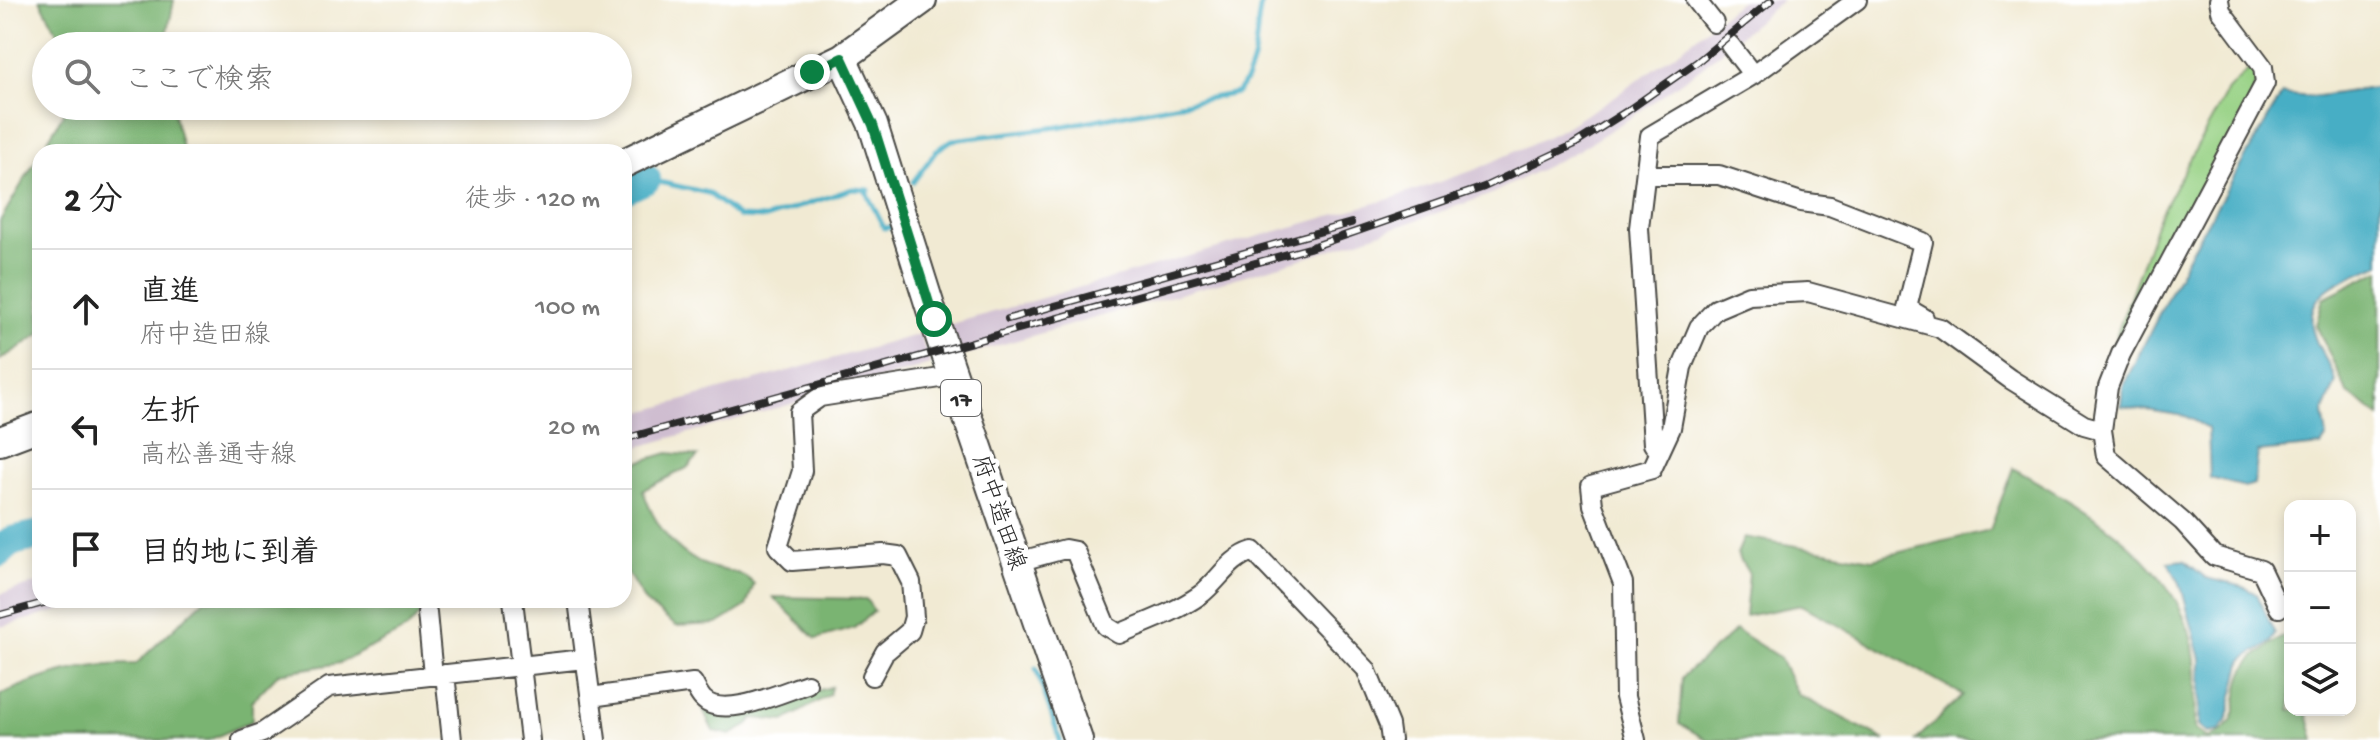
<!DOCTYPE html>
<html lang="ja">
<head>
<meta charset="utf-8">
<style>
	:root { --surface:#fff; --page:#f6f6f6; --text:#222; --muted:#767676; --line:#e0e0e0 }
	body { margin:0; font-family:"Gochi Hand","Klee One",sans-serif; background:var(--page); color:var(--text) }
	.controls { position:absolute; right:24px; bottom:24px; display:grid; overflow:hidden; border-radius:16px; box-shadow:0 4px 12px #0003 }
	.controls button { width:72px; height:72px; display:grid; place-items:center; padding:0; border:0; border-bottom:2px solid var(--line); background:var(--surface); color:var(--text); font:40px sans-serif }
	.stop { position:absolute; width:24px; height:24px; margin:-18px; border:6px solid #0b8043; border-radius:50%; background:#fff }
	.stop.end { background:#0b8043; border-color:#fff; box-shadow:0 2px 8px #0008 }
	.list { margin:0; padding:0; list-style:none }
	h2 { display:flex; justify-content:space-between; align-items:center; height:104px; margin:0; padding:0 32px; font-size:34px }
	h2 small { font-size:26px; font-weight:400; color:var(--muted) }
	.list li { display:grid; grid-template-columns:52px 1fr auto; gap:24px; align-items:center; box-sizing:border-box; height:120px; padding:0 32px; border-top:2px solid var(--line) }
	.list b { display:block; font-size:30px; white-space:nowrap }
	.list p { margin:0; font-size:26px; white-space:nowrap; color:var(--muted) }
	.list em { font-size:26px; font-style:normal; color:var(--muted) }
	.icon { flex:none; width:44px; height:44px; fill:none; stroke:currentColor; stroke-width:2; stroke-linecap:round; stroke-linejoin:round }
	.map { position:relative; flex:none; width:2380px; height:740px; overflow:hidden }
	.search { position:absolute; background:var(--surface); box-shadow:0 4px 12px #0003; left:32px; top:32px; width:600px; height:88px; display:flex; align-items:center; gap:20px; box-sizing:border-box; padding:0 28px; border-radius:44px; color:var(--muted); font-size:30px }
	.panel { position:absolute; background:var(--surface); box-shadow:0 4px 12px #0003; left:32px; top:144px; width:600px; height:464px; border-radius:24px }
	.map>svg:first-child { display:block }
	.industrial { fill:#cfbdd0 }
	.green { fill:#98d285; stroke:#627e58; stroke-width:2 }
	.forest { fill:#7ab472; stroke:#52704e; stroke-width:2 }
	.water { fill:#46aec5; stroke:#386c78; stroke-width:2 }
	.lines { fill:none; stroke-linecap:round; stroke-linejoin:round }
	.stream { stroke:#46aec5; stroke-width:5 }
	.river { stroke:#46aec5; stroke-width:30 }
	.minor-casing { stroke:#494844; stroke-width:22 }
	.primary-casing { stroke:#494844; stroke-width:32 }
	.minor { stroke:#fff; stroke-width:18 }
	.primary { stroke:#fff; stroke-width:28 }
	.rail-casing { stroke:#2b2b2b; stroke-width:8 }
	.rail { stroke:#fff; stroke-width:5; stroke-dasharray:15; stroke-linecap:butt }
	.route { stroke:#0b8043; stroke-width:10 }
	.labels { text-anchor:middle; stroke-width:8; stroke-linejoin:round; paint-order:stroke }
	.shield { fill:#fff; stroke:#6b6b6b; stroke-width:2 }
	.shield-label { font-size:22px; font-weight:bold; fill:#2b2b2b }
	.street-label { font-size:24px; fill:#2b2b2b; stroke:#fff }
</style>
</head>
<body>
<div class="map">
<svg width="2380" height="740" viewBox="0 0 2380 740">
	<rect width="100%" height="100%" fill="#fff"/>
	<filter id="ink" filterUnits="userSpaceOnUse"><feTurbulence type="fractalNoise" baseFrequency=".0125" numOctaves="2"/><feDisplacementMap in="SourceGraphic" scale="16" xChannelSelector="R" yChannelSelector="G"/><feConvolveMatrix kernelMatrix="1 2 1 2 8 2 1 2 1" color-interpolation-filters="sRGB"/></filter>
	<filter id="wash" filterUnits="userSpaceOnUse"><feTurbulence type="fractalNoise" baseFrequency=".006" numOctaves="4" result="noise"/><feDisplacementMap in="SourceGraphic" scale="32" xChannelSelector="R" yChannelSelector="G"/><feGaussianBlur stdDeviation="1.8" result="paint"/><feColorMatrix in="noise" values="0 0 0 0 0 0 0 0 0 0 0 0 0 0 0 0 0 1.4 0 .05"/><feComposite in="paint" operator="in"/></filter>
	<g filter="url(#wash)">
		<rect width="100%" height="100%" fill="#f1ead3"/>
		<path class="industrial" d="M1742,0H1783L1701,68L1630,118L1577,151L1489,195L1312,256L958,357L948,325L1393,198L1477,169L1561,130L1614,97L1680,50Z
			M920,334L930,365L624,451V417Z
			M40,582V600H98L0,627V594Z"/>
		<path class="green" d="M2252,66L2257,77L2253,95L2098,399L2099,384L2159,216L2228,90Z"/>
		<path class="forest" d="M40,0H174L165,46H65Z
			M68,106H172L183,152H41Z
			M40,153V334L0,360V221Z
			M2380,270V417L2347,392L2316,325L2323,298Z
			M668,453L698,456L687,468L643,490C653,523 675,554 708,566C726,573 740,569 754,584L746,606L717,624L676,626L645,602L624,567V466Z
			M2013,468C2087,510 2187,566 2195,661C2197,684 2195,707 2195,729L2208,738C2249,725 2229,688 2249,663C2258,652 2274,643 2285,635L2290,652V710H2306L2314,740H1916L1963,695L1802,605L1745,616L1749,574L1737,554L1744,537L1872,559L1990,530Z
			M773,597L866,599L874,611L854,628L816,639Z
			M204,600H432L407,629L340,663L279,673L252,701V721L209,740H0V695C48,673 82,664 136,664Z
			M1736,630L1780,658L1798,695L1885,740H1708L1679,724L1682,677Z
			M831,687L829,695L784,721L753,718L747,726L730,735L713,731L703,710L730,715Z"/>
		<path class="water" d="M2380,87V264C2343,281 2295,291 2317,343C2323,356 2332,367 2336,382L2323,413L2327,437L2321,446L2258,452L2254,484L2245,487L2210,478L2208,428L2185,416L2121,406L2123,386L2192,249L2282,94L2311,97Z
			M2184,560L2206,578L2244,587L2257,594L2275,634L2271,642L2242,660L2227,721L2219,731L2208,733L2199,725L2201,659L2180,583L2168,562Z"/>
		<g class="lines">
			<path class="stream" d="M646,179L708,193L739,217L766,218L852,189L869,190
				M913,182L937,150L952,140L1058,127L1237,93C1261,64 1253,34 1262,0
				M865,190L884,228L892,227L893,230
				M929,347L939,375
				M1036,668L1060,740"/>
			<path class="river" d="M624,189L646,179
				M0,552L12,541L40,535"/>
		</g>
	</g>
	<g filter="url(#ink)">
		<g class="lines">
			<g class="minor-casing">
				<path id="minor" d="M1696,0L1714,23
					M1730,45L1753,75
					M1648,175H1719L1801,202L1830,206L1923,242L1907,308L1924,318
					M2102,430L2106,456L2183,522L2214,556L2261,570L2279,608
					M1660,452L1653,444L1639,228L1650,136L1753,75L1857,0
					M1017,562L1065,549L1075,551L1106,626L1119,634C1146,622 1176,612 1200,595C1218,582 1229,558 1253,551L1366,669L1389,725L1391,740
					M513,600L530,740
					M578,600L596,740
					M427,613L433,675
					M445,674L452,740
					M872,676L885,652L910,631L914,617L911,582L898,556L883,554L792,561L778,547L802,471L799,412L820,397L953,376
					M591,697L693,683C696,688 699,695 703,699C723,720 782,692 807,684
					M242,740L262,733L329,687L584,659
					M1636,740L1625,697L1623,583L1593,505L1591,486L1652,469L1671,428L1682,367L1699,327L1716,309L1749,295L1808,292L1940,328L2010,379L2084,425L2102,430L2108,387L2121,354L2265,83L2263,67L2221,11L2219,0"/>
			</g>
			<g class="primary-casing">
				<path id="primary" d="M842,58L873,125L934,319L1078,740
					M624,163L842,58L922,0
					M0,441L40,426"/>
			</g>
			<use href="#minor" class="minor"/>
			<use href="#primary" class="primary"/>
			<g class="rail-casing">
				<path id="rail" d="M1008,319L1351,223
					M624,439L1309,248L1484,187L1573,145L1627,111L1697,62L1772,0
					M0,615L54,600"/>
			</g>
			<use href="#rail" class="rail"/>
		</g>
	</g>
	<g class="lines" filter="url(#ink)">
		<path class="route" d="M812,72L842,58L873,125L934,319"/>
	</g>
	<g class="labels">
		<rect class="shield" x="941" y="380" width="40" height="36" rx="6"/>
		<g class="shield-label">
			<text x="961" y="406">17</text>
		</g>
		<g class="street-label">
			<text transform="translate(1000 512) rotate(71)" y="8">府中造田線</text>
		</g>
	</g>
</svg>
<div class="controls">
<button>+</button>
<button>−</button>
<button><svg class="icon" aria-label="layers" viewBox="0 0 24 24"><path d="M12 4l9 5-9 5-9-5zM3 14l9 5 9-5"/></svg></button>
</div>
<div class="stop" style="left:934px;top:319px"></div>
<div class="stop end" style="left:812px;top:72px"></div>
<div class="search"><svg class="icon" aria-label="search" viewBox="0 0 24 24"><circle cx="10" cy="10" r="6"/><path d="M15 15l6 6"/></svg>ここで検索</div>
<section class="panel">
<h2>2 分<small>徒歩 · 120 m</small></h2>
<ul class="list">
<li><svg class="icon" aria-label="ahead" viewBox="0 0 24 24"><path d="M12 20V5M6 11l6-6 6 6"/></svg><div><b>直進</b><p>府中造田線</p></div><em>100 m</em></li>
<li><svg class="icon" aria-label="left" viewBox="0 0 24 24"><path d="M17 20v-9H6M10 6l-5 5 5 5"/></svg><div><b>左折</b><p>高松善通寺線</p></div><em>20 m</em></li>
<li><svg class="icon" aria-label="arrive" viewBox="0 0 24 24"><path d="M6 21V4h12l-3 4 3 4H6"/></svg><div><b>目的地に到着</b></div></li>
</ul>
</section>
</div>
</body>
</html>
